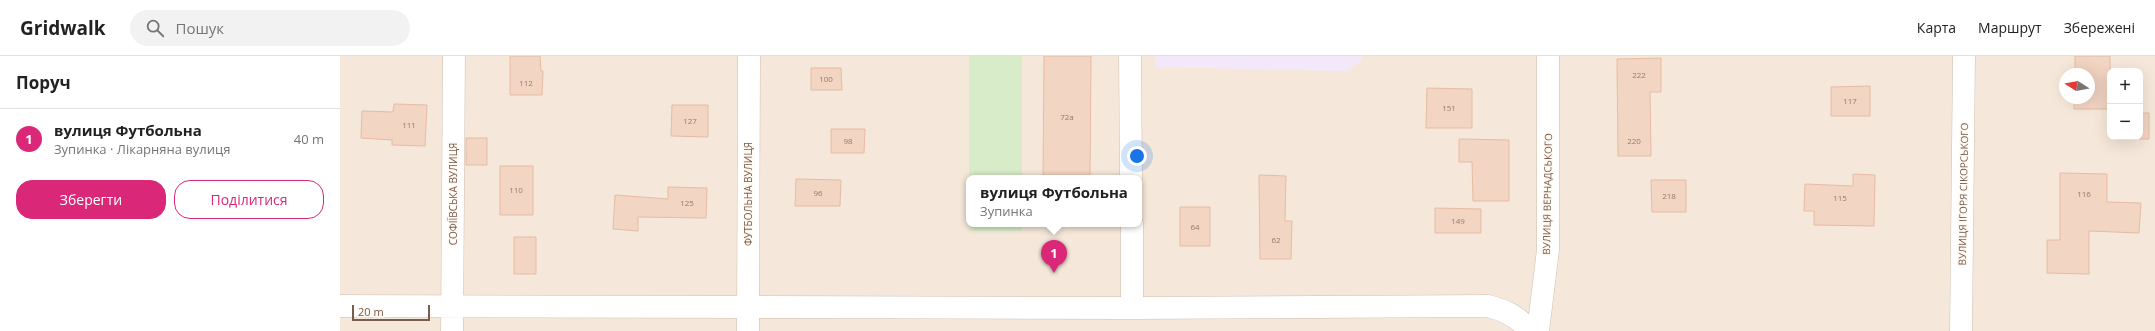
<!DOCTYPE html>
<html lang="uk">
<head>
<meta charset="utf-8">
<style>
	:root { --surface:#fff; --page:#f2f2f2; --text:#222; --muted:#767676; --line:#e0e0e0; --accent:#db2777 }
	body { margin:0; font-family:"Open Sans",sans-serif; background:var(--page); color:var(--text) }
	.controls { position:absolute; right:12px; top:12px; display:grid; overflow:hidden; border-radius:8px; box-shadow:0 4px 16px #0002 }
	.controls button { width:36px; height:36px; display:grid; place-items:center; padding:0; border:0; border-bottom:1px solid var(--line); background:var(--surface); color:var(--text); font:20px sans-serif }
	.compass { position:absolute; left:1719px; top:12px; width:36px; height:36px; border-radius:50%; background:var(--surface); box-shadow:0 4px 16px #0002; rotate:281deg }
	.scale { position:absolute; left:12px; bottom:10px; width:78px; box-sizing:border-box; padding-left:4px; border:2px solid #7a5c4d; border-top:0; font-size:11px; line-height:14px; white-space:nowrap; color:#7a5c4d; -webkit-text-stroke:3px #fffaf3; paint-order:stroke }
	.you { position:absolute; left:797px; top:100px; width:14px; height:14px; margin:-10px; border:3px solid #fff; border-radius:50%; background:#1a73e8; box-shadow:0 0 0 6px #1a73e833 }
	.badge { display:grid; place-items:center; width:26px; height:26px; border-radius:50%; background:var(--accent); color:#fff; font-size:13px; font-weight:700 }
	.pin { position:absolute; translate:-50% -33px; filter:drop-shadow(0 1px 2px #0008) }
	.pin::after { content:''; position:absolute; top:21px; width:14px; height:12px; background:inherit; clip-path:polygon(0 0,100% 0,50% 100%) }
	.popup { position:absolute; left:626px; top:119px; width:176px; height:52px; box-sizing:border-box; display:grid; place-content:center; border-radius:8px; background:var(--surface); filter:drop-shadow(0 1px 3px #0005); font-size:13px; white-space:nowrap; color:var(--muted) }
	.popup b { font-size:15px; color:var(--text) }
	.popup::after { content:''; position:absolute; left:50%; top:100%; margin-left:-8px; border:8px solid transparent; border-top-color:var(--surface) }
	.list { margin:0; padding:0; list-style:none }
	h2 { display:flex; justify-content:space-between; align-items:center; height:52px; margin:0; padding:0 16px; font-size:17px }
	h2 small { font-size:13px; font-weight:400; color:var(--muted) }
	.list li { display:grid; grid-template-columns:26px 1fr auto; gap:12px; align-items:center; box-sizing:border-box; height:60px; padding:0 16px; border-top:1px solid var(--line) }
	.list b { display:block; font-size:15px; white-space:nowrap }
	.list p { margin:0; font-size:13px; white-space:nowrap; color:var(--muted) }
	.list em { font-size:13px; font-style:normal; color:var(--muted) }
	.actions { display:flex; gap:8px; padding:12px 16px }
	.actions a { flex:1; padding:9px 0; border:1px solid var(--accent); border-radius:16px; text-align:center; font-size:14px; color:var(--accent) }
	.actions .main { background:var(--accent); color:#fff }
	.icon { flex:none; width:22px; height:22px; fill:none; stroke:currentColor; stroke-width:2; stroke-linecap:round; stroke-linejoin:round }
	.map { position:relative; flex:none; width:1815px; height:275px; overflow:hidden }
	header { display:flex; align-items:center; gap:24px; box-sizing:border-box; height:56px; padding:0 20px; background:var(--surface); border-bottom:1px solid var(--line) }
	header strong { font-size:19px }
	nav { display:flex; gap:22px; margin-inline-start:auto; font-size:14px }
	.search { width:280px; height:36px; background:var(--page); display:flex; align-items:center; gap:10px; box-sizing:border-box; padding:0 14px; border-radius:22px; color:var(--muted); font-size:15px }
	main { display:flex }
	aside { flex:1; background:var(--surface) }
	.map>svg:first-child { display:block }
	.residential { fill:#f5e8da; fill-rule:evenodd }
	.education { fill:#f3e8fa }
	.green { fill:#d8ecc9 }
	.building { fill:#f3d5c3; stroke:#e6bba3 }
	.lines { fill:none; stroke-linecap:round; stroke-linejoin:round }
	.minor-casing { stroke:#d1beb0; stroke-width:23 }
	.minor { stroke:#fff; stroke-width:22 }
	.labels { text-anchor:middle; stroke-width:3; stroke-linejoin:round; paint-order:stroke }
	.number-label { font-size:8px; fill:#987a6a }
	.street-label { font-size:10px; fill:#7a5c4d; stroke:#fffaf3 }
</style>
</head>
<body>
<header>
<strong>Gridwalk</strong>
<div class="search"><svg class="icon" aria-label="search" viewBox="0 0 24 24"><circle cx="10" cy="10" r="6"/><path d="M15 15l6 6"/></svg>Пошук</div>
<nav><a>Карта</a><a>Маршрут</a><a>Збережені</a></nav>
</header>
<main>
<aside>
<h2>Поруч<small></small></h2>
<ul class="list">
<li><span class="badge">1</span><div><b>вулиця Футбольна</b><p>Зупинка · Лікарняна вулиця</p></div><em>40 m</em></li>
</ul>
<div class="actions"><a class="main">Зберегти</a><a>Поділитися</a></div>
</aside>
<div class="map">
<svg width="1815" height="275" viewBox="0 0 1815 275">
	<rect width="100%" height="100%" fill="#fdf6ec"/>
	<path class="residential" d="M0,0H1815V275H0ZM1770,15H1800V81H1770ZM1725,18H1749V42H1725ZM629,122H799V168H629Z"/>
	<path class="education" d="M815,0H1022V4L1006,15L815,11Z"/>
	<path class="green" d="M629,0H682V122H629V168H682V175H629Z"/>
	<path class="building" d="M170,0H200L201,15H203L202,39H170Z
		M704,0H751L750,122H703Z
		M1735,0H1770V53H1734V42H1749V18H1735Z
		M1321,2V36H1310L1311,100H1278L1277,3Z
		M471,12H501L502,34H471Z
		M1530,30V60H1491V31Z
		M1087,32L1132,33V72H1086Z
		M54,48L87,49L85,90L52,89V84L21,82L22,55L53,56Z
		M332,49H368V81L331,80Z
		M1800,57H1809V83H1778V81H1800Z
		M491,73H525L524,97H491Z
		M126,82H147V109H126Z
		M1119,83L1169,84V145H1133L1132,106H1119Z
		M160,110H193V159H160Z
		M1720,117L1767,118V146L1801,147L1799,177L1749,175V218L1707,217V184H1720Z
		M1513,118L1535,119L1534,170L1474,169V155H1464L1465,128L1513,130Z
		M919,119L946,120L945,165H952L951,203H920Z
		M456,123L501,124L500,150H455Z
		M1311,124H1346V156H1312Z
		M328,131L367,132L366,162L298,161V175L273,173L275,139L328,143Z
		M840,151H870V190H840Z
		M1095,152L1141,153V177H1095Z
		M174,181H196V218H174Z"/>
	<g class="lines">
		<g class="minor-casing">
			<path id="minor" d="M790,0L791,122
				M792,168V252
				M0,250L792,252L1148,250C1163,254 1180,260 1188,275
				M112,275L114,0
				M408,275L409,0
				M1198,275L1208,194V0
				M1621,275L1624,0"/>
		</g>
		<use href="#minor" class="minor"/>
	</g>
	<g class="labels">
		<g class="number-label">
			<text x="1299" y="22">222</text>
			<text x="486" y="26">100</text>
			<text x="186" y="30">112</text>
			<text x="1510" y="48">117</text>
			<text x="1109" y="55">151</text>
			<text x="727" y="64">72а</text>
			<text x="350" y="68">127</text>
			<text x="69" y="72">111</text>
			<text x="508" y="88">98</text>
			<text x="1294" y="88">220</text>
			<text x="176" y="137">110</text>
			<text x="478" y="140">96</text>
			<text x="1744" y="141">116</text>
			<text x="1329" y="143">218</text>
			<text x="1500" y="145">115</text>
			<text x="347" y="150">125</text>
			<text x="1118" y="168">149</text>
			<text x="855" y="174">64</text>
			<text x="936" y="187">62</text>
		</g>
		<g class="street-label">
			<text transform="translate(113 138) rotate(-90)" y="4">СОФІЇВСЬКА ВУЛИЦЯ</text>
			<text transform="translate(408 138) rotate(-90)" y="4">ФУТБОЛЬНА ВУЛИЦЯ</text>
			<text transform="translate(1207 138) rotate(-89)" y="4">ВУЛИЦЯ ВЕРНАДСЬКОГО</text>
			<text transform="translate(1623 138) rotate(-89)" y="4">ВУЛИЦЯ ІГОРЯ СІКОРСЬКОГО</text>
		</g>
	</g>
</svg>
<div class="controls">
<button>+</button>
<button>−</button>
</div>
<svg class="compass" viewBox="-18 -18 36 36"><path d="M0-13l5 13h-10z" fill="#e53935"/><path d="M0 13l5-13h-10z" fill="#767676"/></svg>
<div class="scale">20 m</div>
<div class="you"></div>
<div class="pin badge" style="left:714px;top:217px">1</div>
<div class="popup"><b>вулиця Футбольна</b>Зупинка</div>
</div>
</main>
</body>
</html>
